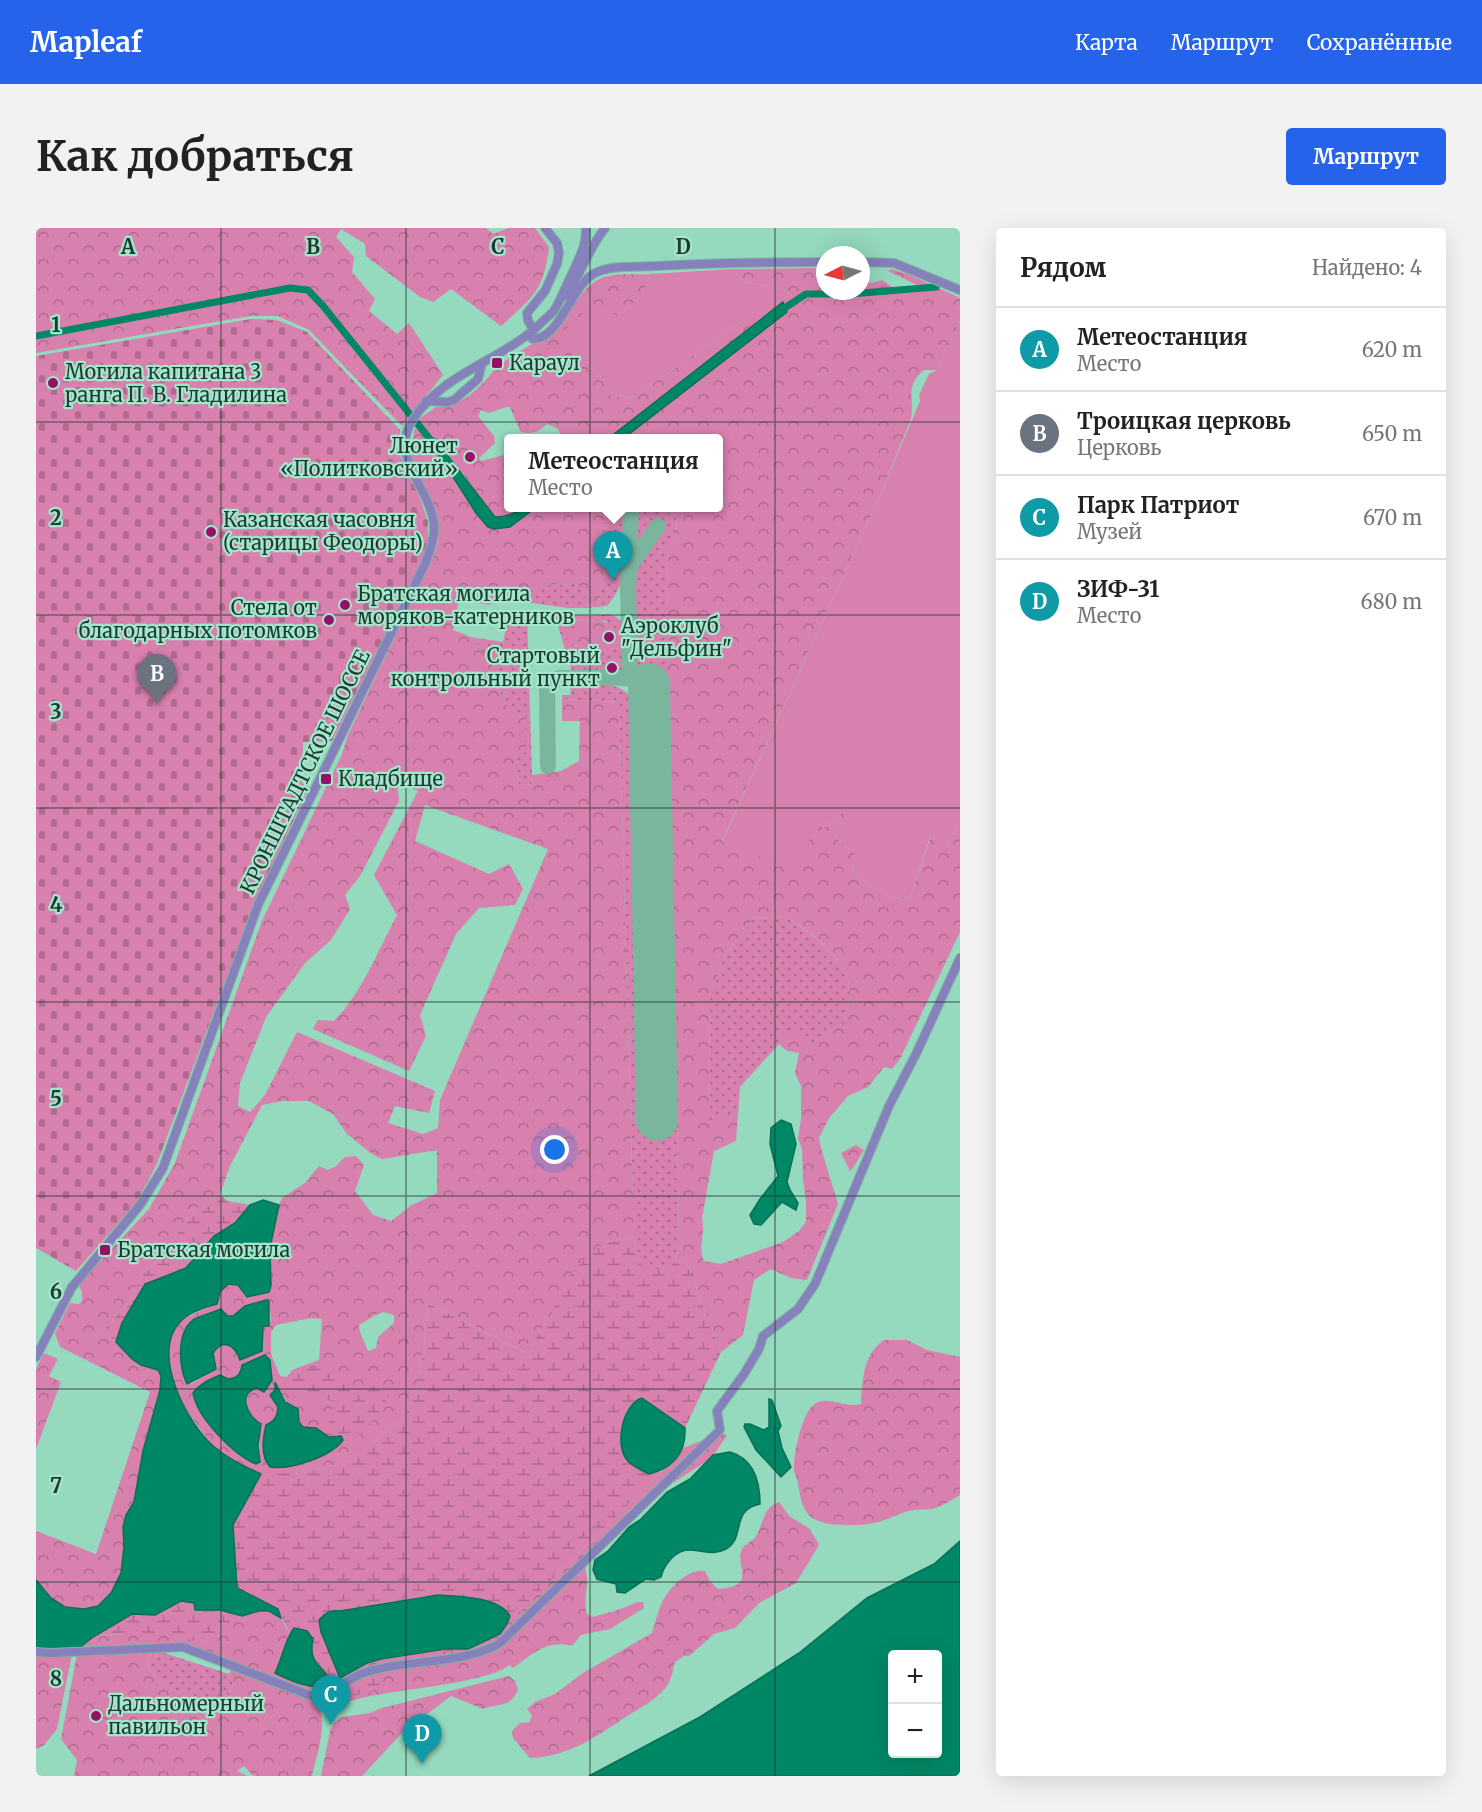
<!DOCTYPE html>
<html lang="ru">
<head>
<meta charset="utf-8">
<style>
	:root { --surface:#fff; --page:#f2f2f2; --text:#222; --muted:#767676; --line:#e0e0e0; --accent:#2563eb }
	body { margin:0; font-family:Merriweather,serif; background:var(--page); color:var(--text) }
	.controls { position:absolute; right:18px; bottom:18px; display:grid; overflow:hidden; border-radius:6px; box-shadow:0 6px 24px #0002 }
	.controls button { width:54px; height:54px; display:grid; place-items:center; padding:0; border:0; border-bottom:2px solid var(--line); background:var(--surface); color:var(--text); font:30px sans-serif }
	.compass { position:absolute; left:780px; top:18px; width:54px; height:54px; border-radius:50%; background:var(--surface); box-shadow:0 6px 24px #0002; rotate:264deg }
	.you { position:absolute; left:519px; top:922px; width:21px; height:21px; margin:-15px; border:4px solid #fff; border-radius:50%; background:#1a73e8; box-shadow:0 0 0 9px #1a73e833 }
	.badge { display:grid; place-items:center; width:39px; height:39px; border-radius:50%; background:var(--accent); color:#fff; font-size:20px; font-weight:700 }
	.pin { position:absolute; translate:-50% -50px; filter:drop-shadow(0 2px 3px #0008) }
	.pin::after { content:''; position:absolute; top:32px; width:21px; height:18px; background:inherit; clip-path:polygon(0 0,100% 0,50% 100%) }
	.popup { position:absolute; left:468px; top:206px; width:219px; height:78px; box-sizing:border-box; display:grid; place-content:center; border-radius:6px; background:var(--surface); filter:drop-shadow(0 2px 4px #0005); font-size:20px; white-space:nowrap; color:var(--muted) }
	.popup b { font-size:22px; color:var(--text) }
	.popup::after { content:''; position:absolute; left:50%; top:100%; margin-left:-12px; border:12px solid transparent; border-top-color:var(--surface) }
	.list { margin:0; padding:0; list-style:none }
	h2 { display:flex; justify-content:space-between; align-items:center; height:78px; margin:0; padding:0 24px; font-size:26px }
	h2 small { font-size:20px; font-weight:400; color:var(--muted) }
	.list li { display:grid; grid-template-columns:39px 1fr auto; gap:18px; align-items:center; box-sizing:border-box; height:84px; padding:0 24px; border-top:2px solid var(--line) }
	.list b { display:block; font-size:22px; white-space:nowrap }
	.list p { margin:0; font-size:20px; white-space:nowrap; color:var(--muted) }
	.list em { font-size:20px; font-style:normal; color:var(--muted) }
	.map { position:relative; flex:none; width:924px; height:1548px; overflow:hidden; border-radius:6px }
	header { display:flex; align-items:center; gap:36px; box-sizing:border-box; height:84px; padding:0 30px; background:var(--accent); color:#fff }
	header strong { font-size:28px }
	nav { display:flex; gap:33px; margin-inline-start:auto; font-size:21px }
	.intro { display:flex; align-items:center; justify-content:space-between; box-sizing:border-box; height:144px; padding:0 36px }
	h1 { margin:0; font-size:42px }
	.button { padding:15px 27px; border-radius:6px; background:var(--accent); color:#fff; font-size:21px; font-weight:700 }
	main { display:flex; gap:36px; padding:0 36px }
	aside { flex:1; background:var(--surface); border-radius:6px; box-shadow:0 6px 24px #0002 }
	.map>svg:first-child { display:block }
	.grass { fill:url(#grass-dots); fill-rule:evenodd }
	.forest { fill:url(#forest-crowns); fill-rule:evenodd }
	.wetland { fill:url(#wetland-marsh) }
	.cemetery { fill:url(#cemetery-stones) }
	.green { fill:#d880ae }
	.water { fill:#008765; stroke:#097055; stroke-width:1.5; fill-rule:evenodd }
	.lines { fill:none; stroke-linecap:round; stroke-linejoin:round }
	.canal { stroke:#008765; stroke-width:7 }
	.taxiway { stroke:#7ab59e; stroke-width:16 }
	.runway { stroke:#7ab59e; stroke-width:42 }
	.minor-casing { stroke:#7bb69f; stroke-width:10 }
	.minor { stroke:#8680bd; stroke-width:8 }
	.grid { fill:none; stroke:#1f3b31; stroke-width:1.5; stroke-opacity:0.55 }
	.poi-dot { fill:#961067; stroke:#a2e6cb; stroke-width:2 }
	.labels { text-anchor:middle; stroke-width:4.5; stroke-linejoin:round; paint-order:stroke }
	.poi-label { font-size:20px; fill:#1f3b31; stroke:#a2e6cb; text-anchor:start }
	.street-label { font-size:20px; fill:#1f3b31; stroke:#a2e6cb }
	.grid-label { font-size:20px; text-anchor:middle; font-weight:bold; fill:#1f3b31; stroke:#a2e6cb; stroke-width:4.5; stroke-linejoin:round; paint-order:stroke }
</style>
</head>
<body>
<header>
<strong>Mapleaf</strong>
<nav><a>Карта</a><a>Маршрут</a><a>Сохранённые</a></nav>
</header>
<div class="intro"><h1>Как добраться</h1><a class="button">Маршрут</a></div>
<main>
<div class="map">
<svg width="924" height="1548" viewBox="0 0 924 1548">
	<defs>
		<pattern id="grass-dots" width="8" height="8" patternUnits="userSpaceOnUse" patternTransform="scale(1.5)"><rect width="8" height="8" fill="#d880ae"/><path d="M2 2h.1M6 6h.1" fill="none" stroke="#af6a8e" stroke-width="1.8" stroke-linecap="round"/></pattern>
		<pattern id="forest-crowns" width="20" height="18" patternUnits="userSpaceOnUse" patternTransform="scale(1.5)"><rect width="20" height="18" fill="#d880ae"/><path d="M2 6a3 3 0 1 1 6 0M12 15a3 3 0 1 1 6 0" fill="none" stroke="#af6a8e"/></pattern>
		<pattern id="wetland-marsh" width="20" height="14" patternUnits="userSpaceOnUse" patternTransform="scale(1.5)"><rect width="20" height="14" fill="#d880ae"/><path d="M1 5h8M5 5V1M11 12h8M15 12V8" fill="none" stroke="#af6a8e"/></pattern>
		<pattern id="cemetery-stones" width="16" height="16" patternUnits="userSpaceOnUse" patternTransform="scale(1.5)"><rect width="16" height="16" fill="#d880ae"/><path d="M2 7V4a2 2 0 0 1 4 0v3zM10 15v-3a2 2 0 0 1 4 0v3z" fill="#af6a8e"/></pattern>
	</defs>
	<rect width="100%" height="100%" fill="#95d9be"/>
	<path class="grass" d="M577,280H593C592,314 596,350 571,378L562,379L572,326L578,314L567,313V300L580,298Z
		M598,280H628V282L640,288L641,307L631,323L643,1014L638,1034L632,1041C601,1042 600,1038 598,1008L583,474L526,471V467H535L534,458C555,454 588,452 597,474L605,902H636L628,442L596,443L594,392Z
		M538,356L546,360L552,377L557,380H532L475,372L506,357Z
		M486,384H491L496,547L495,556L483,557L475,482L465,469L461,442L435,409L467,414L472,390L484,392Z
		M572,386C596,391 589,416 590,436L588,442L582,443L581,437H571V444L535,442L519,387L560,388ZM563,392L571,393L575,404L570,405V414L552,426L545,418H538L532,393Z
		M749,688C772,704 796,719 809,745C817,759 812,781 808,795L775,816L744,805L743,816L704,859L702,886L674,893L673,771L689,727L718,690Z
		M114,1423L125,1424L193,1446L197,1454L195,1462C191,1464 186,1467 182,1469C160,1476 125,1461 114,1442C111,1436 112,1430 114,1423Z"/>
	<path class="forest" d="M0,0H450L457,6L473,0H499L513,19C508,63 496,70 465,98L415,61L397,74L384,69L330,28L329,16L305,1L300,9L318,29L316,44L339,71L333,83L361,106L373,95L407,147L366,198L273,102L242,88H214L0,125Z
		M789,40V63H825V53L836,55L846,52L856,59L883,58L852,43L855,41L874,47L924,70V93L901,142H888C868,159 879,169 875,191L843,270L686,613L781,594L788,600L808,583L810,586L799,609L818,625L816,646L858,671L874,669L895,608L911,616L924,592V704L864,831L856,841L848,839L832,859L812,868L793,890L783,910L785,920L802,976L771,1052L755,1050L735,1041L718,1052L707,1107L685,1124L643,1014L631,323L641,307L640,288L628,282V280H682V210H588L751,84L747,74L752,62L709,54L696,41ZM749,688C772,703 796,719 809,745C817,759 812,781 808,795L775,816L767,806L744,805L743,816L751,823L763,825L759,845L765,858V892L762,910L766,921L767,952L770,973V994L763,1003L747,1014L685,1036L668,1033C661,1017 670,1008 666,990L678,923L700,913L702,886L674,892L673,771L689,727L718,690Z
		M614,46L606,67L582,88L527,104L555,133L576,168L596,170L708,92H723L573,210H526L522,201L512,196C502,203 496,208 484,203L474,179H470L453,185L445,182L442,188L458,208L459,215L443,230L445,233L468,227L472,230V280H486L472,288L459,289L453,284L427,245L421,241L399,211L440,285L452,299L458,301L474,299L499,280H577L580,298L567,300V313L578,314L577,322L572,326L562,379C550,381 549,369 546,360L538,356L506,357L475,372L458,371L454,377L423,372L417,402L435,409L461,442L465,469L475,482L489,488L490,524L481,528L483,557L495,556L496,547L525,543L543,533L544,493H526V471L583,474L598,1008L570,1015L514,1089L491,1125L392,1075L388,1118L380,1165L367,1190L316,1232L266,1245L243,1247L225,1246L196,1233L175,1216L150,1182L140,1163L135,1143L132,1115L143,1094L165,1082L180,1076L184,1064L192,1056L202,1057L209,1068L213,1069L233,1063L235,1058L234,1020L243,977L246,970L269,955L283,938L291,942L299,939L309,929L320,928L328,937L319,963L337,987L355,993L376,977L401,965V922L346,931L336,926L311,906L297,886L273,873H246L226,877L194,938L184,966L161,980L104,1053L91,1076L65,1105L80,1114L96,1131L105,1137L122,1142L125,1148L124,1162L107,1223L98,1274L90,1287L87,1299L88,1319L85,1345L75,1365L62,1378L48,1381L29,1379L15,1370L0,1352V1303L60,1326L114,1164L24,1119L19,1105L34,1075L43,1076L46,1073V1064L43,1058L54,1044L113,981L139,935L226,693L306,526L312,507L398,326L402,314L399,284L376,233L378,203L384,190L400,179L415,178L433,168L450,152L461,138L494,117L509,112L515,108C530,90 548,52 572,48C585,45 601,47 614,46ZM361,553L382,563L338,647L361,687C345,717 322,773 297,793L282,792L277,801L373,843L390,808L384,787L420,706L443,680L479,677L487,661L473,636L453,646L379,613L389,577L512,621L404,872L402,900L387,906L352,895L359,878L393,885L399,863L261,804L229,867L214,884L202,878L204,855L230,789L269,735L295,712L314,681L309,667L324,648L363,573ZM233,1073L235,1093L227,1098L201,1125C194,1114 184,1114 177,1125L180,1141L155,1156L148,1149C145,1132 141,1105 157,1093C164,1087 176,1085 184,1082L191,1088H197L206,1081ZM348,1084L358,1087V1095L342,1109L340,1120L332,1123C329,1114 323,1106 323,1097C333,1092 337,1087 348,1084ZM275,1090L286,1091L283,1132L256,1142L251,1149L244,1148L235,1126V1104L240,1097ZM229,1128L236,1152L228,1163L221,1160C201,1166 211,1188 224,1196L223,1236L197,1222L173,1195L159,1174L160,1160C180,1147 177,1152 197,1150L205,1143L206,1137ZM239,1156L267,1199L280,1200L293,1209L302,1207L300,1221L279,1231L239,1240L228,1225L229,1204L241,1187L242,1179Z
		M563,392L575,396L576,404L570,405V414H576L577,422L567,429H558L552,426L545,418L532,416L528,400L533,393Z
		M820,917L828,922L817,940L814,943L805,925Z
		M848,1112H871L891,1122L924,1129V1267C916,1272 905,1279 895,1281C888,1282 880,1281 873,1283C861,1286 850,1293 838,1295C822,1298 783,1300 772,1286C765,1277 764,1266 762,1256C762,1251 759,1247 758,1243C757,1228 766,1182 780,1175C793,1168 808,1180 825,1176C827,1151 826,1128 848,1112Z
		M8,1125L22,1131L13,1148L25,1154L0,1221V1141Z
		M685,1205L691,1207L679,1225L671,1233L638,1254L595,1288L578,1310L550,1338L549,1342C555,1353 546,1372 551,1386L556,1389L579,1383L602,1374H607L608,1380L574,1401L545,1407L536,1418C511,1411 496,1426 477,1440L474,1437C450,1454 378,1460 347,1466C332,1468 317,1472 302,1476L300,1464C290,1460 284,1466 277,1473C296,1488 280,1527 276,1548H221L216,1547L208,1538L201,1543L211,1548H38L41,1532L25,1511L41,1426L114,1423C112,1430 111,1436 114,1442C125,1461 160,1476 182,1469C186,1467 191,1464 195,1462L197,1454L193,1446L197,1439L148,1417L42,1421L57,1409L98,1404L136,1406L166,1415C186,1401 220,1369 243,1389C248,1393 250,1401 254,1406L246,1429L249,1450L283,1459H289L331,1435L345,1431L409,1421H432L464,1406L471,1396L626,1243L640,1232L647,1220Z
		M743,1274L753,1288L774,1301L783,1317L760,1355L723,1375L699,1400L678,1406L653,1428H648L639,1434C637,1441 636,1450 632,1456C623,1470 609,1477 596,1485C561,1507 537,1528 494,1530L477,1510L476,1503L484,1495L494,1494L496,1487L491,1481L499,1474L519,1466L547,1445L616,1405C619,1396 621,1386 625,1377C631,1362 651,1340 669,1343L674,1353L682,1361C723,1358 698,1339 706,1321C709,1316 717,1313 720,1308C728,1296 726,1280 743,1274Z
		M0,1425L36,1426L21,1501L8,1517L0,1521Z
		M473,1448L479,1453L482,1461C475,1480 463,1475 447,1481L415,1468L366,1505L326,1548H285L294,1503L298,1495L306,1489L334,1485L346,1480Z"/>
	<path class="wetland" d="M184,966L191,973L214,977L199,995L178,1008L150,1040L109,1056L86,1095L80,1114L65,1105L91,1076L104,1053L161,980Z
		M598,1008C600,1037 602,1042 632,1041L638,1034L643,1014L685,1124L649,1200L606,1170C579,1178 588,1213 592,1233L613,1246L626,1243L471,1396L474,1388L463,1377L431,1368H389L304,1383L295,1382L283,1392L285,1404L304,1450L294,1456C290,1435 271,1440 277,1411L258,1400L254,1406L242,1381L201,1360L197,1297L225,1246L266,1245L316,1232L367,1190L380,1165L388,1118L392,1075L490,1125L514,1089L533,1048L554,1025L570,1015Z
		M280,1139H292L308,1156L324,1162L340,1157L355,1160C350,1181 332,1198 316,1213L302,1205L293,1194L298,1173L274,1170L256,1163L253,1155L255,1146Z
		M145,1373L159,1375V1382H184L205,1388L166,1415C127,1403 97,1402 57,1409L96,1386L119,1387Z
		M342,1445L346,1449C345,1465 325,1467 312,1468L310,1462L311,1458Z"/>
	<path class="cemetery" d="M215,91L241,92L271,104L364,202V227L385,273L392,294V312L386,333L296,513L267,514L266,555L273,559L220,672L120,938L100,975L40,1043L0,1020V128Z"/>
	<path class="green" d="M696,41L709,54L752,62L747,74L723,92H708L596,170L576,168L555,133L526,104L559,75L582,88L606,67L614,46Z
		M924,93V592L911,616L894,609L874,669L858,671L816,646L818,625L799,609L810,586L808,583L788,600L780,595L765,631L743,636L686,614L843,270L884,173L883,167L893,146L901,142Z"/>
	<path class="water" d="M747,74L751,84L588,210H573Z
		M398,210L459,289C477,290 481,279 499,280L474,299L458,301L452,299L440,285L394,213Z
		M745,892L755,896L760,916L751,954L754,962L762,975L760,982L746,974L725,997L718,996L714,987L724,971L742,948L734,916L735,900Z
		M227,972L243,977L234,1020L235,1058L233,1064L211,1069L202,1057L192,1056L184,1064L181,1076C169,1079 152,1085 144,1094C114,1125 151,1195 177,1218C192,1231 208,1238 225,1246L197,1297L201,1360L242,1381L245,1390L233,1383H222L206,1388L184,1382H159L158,1375L145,1373L119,1387L96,1386L57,1409L42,1421L18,1422L0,1419V1352L15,1370L29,1379L48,1381L62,1378L75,1365L85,1345L88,1319L87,1299L90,1287L98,1274L107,1223L124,1162L125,1148L122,1142L105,1137L96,1131L80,1114L86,1095L109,1056L150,1040L178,1008L199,995L214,977Z
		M230,1072L233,1073V1098H227L226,1123L204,1132C199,1117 187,1110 177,1125L180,1141L151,1156C143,1140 140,1105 157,1092C165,1087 176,1085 185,1081L191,1088H197L209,1078Z
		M229,1127L234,1132L236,1152L228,1164L221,1160C201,1166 211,1188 225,1196L222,1218L224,1234L220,1236C198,1227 161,1190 157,1165C163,1156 174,1151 184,1147L192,1151C201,1150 205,1146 206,1137Z
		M239,1154L249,1174L262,1181L263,1194L267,1199L280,1200L293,1209L305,1208L307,1212C295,1229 254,1242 234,1239C224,1228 227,1210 230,1197C239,1193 241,1189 242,1179L234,1167L239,1162Z
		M606,1170L649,1200C650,1225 637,1240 613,1246C606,1242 597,1239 592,1233C578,1219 586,1176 606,1170Z
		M733,1171L736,1172L745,1198L742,1203L746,1220L755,1239L745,1249L720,1222L708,1199L709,1196H714L728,1202L733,1199Z
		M694,1224C718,1231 724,1254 724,1276C694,1282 710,1310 690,1321C677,1328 666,1322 653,1322C639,1322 628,1337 625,1349L618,1352L610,1351L589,1365L581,1364L580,1356L561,1351L557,1342L559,1332L572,1323L593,1299L604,1292L631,1264L654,1251L677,1227Z
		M924,1313V1548H553L664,1489L763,1425L831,1370L898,1336ZM856,1426H902V1526H856Z
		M402,1367C422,1368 464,1369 474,1388L471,1396L464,1406L432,1421H409L345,1431L331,1435L304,1450L285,1404L283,1392C290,1384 294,1382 304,1383Z
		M258,1400L271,1403L277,1411C271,1440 290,1435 294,1456C278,1464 253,1452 239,1445C246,1431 249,1412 258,1400Z"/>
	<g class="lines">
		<path class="canal" d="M744,83L770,66H814L900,59
			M0,108L254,60L272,62L288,79L401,220"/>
		<path class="taxiway" d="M575,335L584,334L593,340L622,298
			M594,451L592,361L595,280
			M512,538L511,458L523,450C542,450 600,446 613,456"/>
		<path class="runway" d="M613,456L621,892"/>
		<g class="minor-casing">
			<path id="minor" d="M825,34L858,35L924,62
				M529,68C545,47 552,21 569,0
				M498,102L492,93L491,85L509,63L521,36L523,25L521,15L509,0
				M492,107L497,111C526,110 535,55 561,44C578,37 601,39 620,38C676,35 733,34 789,34
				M390,173L412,174L418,172L442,151L446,135
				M0,1129L36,1059L104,977L127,940L222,677L389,336C394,323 399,310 398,296C394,260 353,229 376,193C406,144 467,133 506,94C510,90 516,86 519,81C525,71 530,58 535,48C542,32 551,17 550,0
				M0,1424L15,1425L147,1419L286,1472C297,1462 311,1452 325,1446C369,1430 421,1438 463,1416L684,1202L681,1183L708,1146L723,1121L727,1108L762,1081L779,1056L853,878L881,824L924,730"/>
		</g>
		<use href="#minor" class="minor"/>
	</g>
	<path class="grid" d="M185,0V1548M370,0V1548M554,0V1548M739,0V1548M0,194H924M0,387H924M0,580H924M0,774H924M0,968H924M0,1161H924M0,1354H924"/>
	<g class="poi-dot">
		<rect x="455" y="129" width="12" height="12" rx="3"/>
		<circle cx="17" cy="155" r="6"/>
		<circle cx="434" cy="229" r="6"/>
		<circle cx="175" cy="304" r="6"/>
		<circle cx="309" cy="377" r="6"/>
		<circle cx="293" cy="392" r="6"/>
		<circle cx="573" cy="409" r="6"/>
		<circle cx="576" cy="440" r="6"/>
		<rect x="284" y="545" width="12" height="12" rx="3"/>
		<rect x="63" y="1016" width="12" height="12" rx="3"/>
		<circle cx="60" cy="1488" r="6"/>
	</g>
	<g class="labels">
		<g class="poi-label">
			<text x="473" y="142">Караул</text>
			<text x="29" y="151">Могила капитана 3<tspan x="29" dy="23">ранга П. В. Гладилина</tspan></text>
			<text x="422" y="225" text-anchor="end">Люнет<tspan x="422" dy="23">«Политковский»</tspan></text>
			<text x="187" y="299">Казанская часовня<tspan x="187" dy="23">(старицы Феодоры)</tspan></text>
			<text x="321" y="373">Братская могила<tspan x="321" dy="23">моряков-катерников</tspan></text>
			<text x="281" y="387" text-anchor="end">Стела от<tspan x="281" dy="23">благодарных потомков</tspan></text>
			<text x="585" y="405">Аэроклуб<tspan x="585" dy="23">"Дельфин"</tspan></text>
			<text x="564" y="435" text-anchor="end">Стартовый<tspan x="564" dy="23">контрольный пункт</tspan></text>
			<text x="302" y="558">Кладбище</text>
			<text x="81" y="1029">Братская могила</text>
			<text x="72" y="1483">Дальномерный<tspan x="72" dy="23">павильон</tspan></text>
		</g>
		<g class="street-label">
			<text transform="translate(269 544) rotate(-64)" y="7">КРОНШТАДТСКОЕ ШОССЕ</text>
		</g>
	</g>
	<g class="grid-label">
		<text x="92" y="26">A</text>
		<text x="277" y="26">B</text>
		<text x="462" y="26">C</text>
		<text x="647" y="26">D</text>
		<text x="20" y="104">1</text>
		<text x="20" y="297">2</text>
		<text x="20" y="491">3</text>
		<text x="20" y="684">4</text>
		<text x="20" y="878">5</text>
		<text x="20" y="1071">6</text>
		<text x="20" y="1265">7</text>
		<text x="20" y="1458">8</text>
	</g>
</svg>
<div class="controls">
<button>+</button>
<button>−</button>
</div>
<svg class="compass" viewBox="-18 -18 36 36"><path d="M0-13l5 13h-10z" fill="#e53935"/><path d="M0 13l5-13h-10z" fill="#767676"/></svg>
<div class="you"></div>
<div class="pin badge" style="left:577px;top:353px;background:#0f9aa8">A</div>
<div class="popup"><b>Метеостанция</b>Место</div>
<div class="pin badge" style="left:121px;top:476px;background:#6b7280">B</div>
<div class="pin badge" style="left:295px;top:1497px;background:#0f9aa8">C</div>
<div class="pin badge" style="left:386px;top:1536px;background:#0f9aa8">D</div>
</div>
<aside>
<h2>Рядом<small>Найдено: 4</small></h2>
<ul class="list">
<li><span class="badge" style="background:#0f9aa8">A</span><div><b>Метеостанция</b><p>Место</p></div><em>620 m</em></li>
<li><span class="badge" style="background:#6b7280">B</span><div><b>Троицкая церковь</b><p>Церковь</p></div><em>650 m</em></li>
<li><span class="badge" style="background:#0f9aa8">C</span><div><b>Парк Патриот</b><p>Музей</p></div><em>670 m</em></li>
<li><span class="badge" style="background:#0f9aa8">D</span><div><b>ЗИФ-31</b><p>Место</p></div><em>680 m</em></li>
</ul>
</aside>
</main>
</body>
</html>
